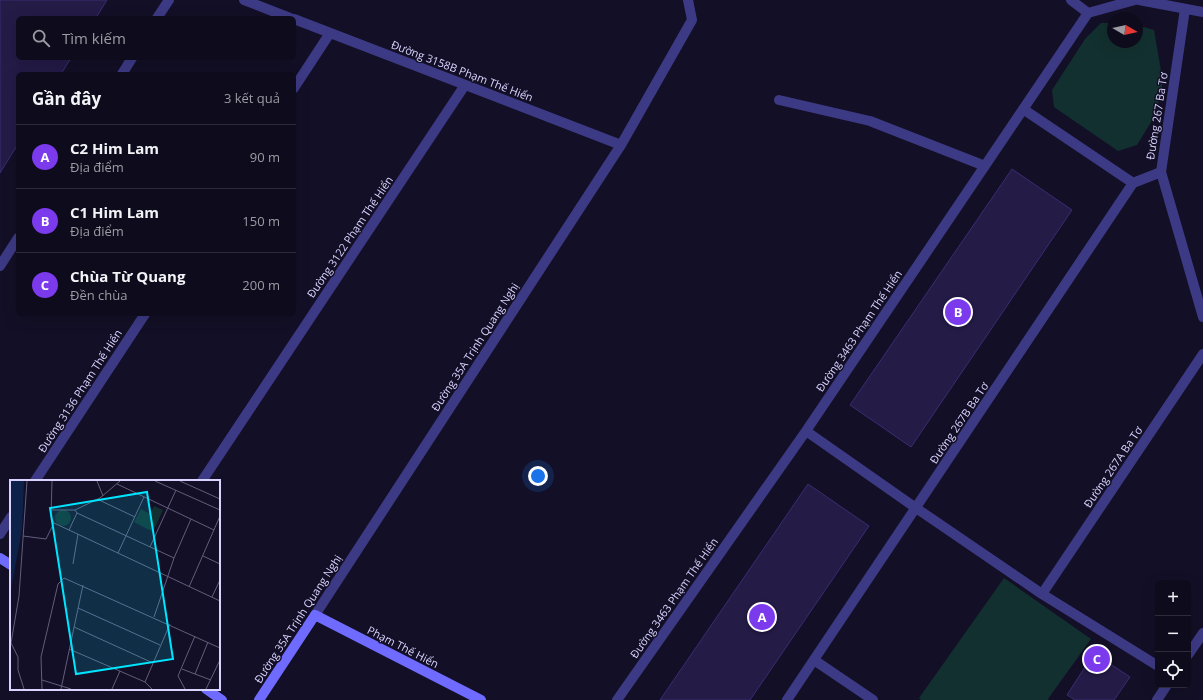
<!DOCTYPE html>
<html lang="vi">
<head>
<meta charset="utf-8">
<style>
	:root { --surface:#0e0b1c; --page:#1c1929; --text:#f1f3f6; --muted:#9b9ba3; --line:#2e2b3b; --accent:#7c3aed }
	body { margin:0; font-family:"Open Sans",sans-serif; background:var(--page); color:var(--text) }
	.controls { position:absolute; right:12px; bottom:12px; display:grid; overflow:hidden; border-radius:6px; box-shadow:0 4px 16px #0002 }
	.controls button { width:36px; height:36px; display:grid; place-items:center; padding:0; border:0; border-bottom:1px solid var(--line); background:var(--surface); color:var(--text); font:20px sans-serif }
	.compass { position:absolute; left:1107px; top:12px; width:36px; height:36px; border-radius:50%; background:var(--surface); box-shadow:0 4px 16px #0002; rotate:99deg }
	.you { position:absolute; left:538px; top:476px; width:14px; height:14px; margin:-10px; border:3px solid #fff; border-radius:50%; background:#1a73e8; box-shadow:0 0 0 6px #1a73e833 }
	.badge { display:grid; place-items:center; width:26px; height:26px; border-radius:50%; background:var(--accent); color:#fff; font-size:13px; font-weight:700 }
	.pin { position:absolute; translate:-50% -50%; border:2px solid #fff; box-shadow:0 1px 4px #0006 }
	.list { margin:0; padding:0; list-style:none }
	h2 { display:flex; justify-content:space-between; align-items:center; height:52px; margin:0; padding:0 16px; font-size:17px }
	h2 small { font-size:13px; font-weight:400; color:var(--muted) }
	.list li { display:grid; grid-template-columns:26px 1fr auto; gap:12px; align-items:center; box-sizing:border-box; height:64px; padding:0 16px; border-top:1px solid var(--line) }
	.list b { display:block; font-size:15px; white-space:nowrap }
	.list p { margin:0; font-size:13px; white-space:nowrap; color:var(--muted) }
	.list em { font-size:13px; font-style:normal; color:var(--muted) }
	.icon { flex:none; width:22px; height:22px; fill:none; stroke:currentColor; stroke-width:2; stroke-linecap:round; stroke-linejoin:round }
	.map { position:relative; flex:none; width:1203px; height:700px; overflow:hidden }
	.search { position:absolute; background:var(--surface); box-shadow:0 4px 16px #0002; left:16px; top:16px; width:280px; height:44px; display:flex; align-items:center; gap:10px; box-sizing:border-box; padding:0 14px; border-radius:6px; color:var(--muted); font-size:15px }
	.panel { position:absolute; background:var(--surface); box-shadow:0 4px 16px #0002; left:16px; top:72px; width:280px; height:244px; border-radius:6px }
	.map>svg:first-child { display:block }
	.green { fill:#12302f }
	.building { fill:#241b47; stroke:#3b2d73 }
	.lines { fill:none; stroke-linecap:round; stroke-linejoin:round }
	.street { stroke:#3d3a85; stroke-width:10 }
	.secondary { stroke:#6f6bff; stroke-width:10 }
	.labels { text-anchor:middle; stroke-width:3; stroke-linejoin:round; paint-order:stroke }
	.street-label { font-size:11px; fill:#d9d4ff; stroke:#130f26 }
	.inset-road { fill:none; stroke:#625e7d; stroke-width:1 }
	.view { fill:#00e5ff; fill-opacity:0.15; stroke:#00e5ff; stroke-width:2 }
	.inset-edge { fill:none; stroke:#d9d4ff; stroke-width:2 }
</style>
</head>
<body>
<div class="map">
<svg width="1203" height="700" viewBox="0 0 1203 700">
	<rect width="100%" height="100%" fill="#130f26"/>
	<path class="green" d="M1101,23H1113V42H1137V25L1154,30L1163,82L1156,114L1137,145L1118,151L1054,107L1052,90L1085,39Z
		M1004,578L1091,639L1048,699L1049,700H921L919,698Z"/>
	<path class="building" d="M0,0H107L96,18H18V58H71L61,74H18V144L0,173Z
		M1012,169L1072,210L911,447L850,405Z
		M808,484L869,526L750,700H660Z
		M1094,653L1130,677L1114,700H1075L1067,695Z"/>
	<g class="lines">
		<path class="street" d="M244,0L290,18
			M1071,0L1088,13
			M1139,0L1203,12
			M1185,9L1161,172L1203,317
			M157,18L169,0
			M294,19L621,145
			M122,74L132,58
			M294,88L330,33
			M779,100L870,121L985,166
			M1023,109L1133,183
			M0,266L18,238
			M806,431L916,508L1042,594L1158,666
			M35,481L145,314
			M202,481L465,85
			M0,534L11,517
			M1042,594L1203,354
			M315,615L621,145L692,20L688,0
			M1188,655L1203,633
			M814,660L873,700
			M617,700L806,431L1088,13L1135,0
			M787,700L1133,183L1161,172
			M1157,700L1167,685"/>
		<path class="secondary" d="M0,558L11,565
			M206,689L222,700
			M259,700L315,615L481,700"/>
	</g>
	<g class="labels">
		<g class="street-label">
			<text transform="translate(462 71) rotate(21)" y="4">Đường 3158B Phạm Thế Hiển</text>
			<text transform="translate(1157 116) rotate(-81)" y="4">Đường 267 Ba Tơ</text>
			<text transform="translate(350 237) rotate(-56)" y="4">Đường 3122 Phạm Thế Hiển</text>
			<text transform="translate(859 331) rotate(-56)" y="4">Đường 3463 Phạm Thế Hiển</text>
			<text transform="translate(475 347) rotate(-57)" y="4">Đường 35A Trịnh Quang Nghị</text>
			<text transform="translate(80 391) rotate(-57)" y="4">Đường 3136 Phạm Thế Hiển</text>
			<text transform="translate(959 423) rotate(-56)" y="4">Đường 267B Ba Tơ</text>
			<text transform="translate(1113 467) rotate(-56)" y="4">Đường 267A Ba Tơ</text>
			<text transform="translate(674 598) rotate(-55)" y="4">Đường 3463 Phạm Thế Hiển</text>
			<text transform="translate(298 619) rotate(-57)" y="4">Đường 35A Trịnh Quang Nghị</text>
			<text transform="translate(403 647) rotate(27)" y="4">Phạm Thế Hiển</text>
		</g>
	</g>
	<g transform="translate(10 480)">
		<rect width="210" height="210" fill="#130f26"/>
		<path d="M144,26L153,30L143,52L124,42L131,29L140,34ZM45 38a8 8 0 1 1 16 0a8 8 0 1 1-16 0Z" fill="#12302f"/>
		<path d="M0,1H14L12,50L0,115Z" fill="#0c2248"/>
		<path class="inset-road" d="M42,1L41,37L44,43L210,121M87,1L93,16M145,1L210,30M170,1L210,19M107,4L204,50M87,19L125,37M41,30H65L90,18L110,1M65,30L67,33L164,78M59,50L67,33M13,56L36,59L44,43M140,67L166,10M108,73L134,17M193,76L210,84M63,84L68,54M179,107L210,36M202,117L210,100M68,128L150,165M144,137L164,78L181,39M64,147L143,183M59,169L135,202M172,189L185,194L198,162M185,194L201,200M32,200L61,209M14,209L8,190V177L1,163L9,116L17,1M32,209L31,177L48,104L54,98L210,168M51,209L73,105M102,209L110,191M142,209L135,202L160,144M175,209L168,196L185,156M196,209L210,180"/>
		<path class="view" d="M137,12L163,179L66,194L40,28Z"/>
		<rect width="210" height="210" class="inset-edge"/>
	</g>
</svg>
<div class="controls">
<button>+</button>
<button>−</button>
<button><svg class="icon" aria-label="locate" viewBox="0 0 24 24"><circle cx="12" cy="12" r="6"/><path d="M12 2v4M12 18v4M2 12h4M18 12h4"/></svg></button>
</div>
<svg class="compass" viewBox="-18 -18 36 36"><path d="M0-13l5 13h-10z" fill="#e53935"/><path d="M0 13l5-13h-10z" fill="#9b9ba3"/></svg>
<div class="you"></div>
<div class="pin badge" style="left:762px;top:617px">A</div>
<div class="pin badge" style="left:958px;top:312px">B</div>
<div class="pin badge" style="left:1097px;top:659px">C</div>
<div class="search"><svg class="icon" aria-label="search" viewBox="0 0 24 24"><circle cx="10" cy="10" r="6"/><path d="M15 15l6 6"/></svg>Tìm kiếm</div>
<section class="panel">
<h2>Gần đây<small>3 kết quả</small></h2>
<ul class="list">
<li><span class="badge">A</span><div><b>C2 Him Lam</b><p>Địa điểm</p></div><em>90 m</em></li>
<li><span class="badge">B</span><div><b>C1 Him Lam</b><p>Địa điểm</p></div><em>150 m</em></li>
<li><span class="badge">C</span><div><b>Chùa Từ Quang</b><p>Đền chùa</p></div><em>200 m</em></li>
</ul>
</section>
</div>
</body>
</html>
